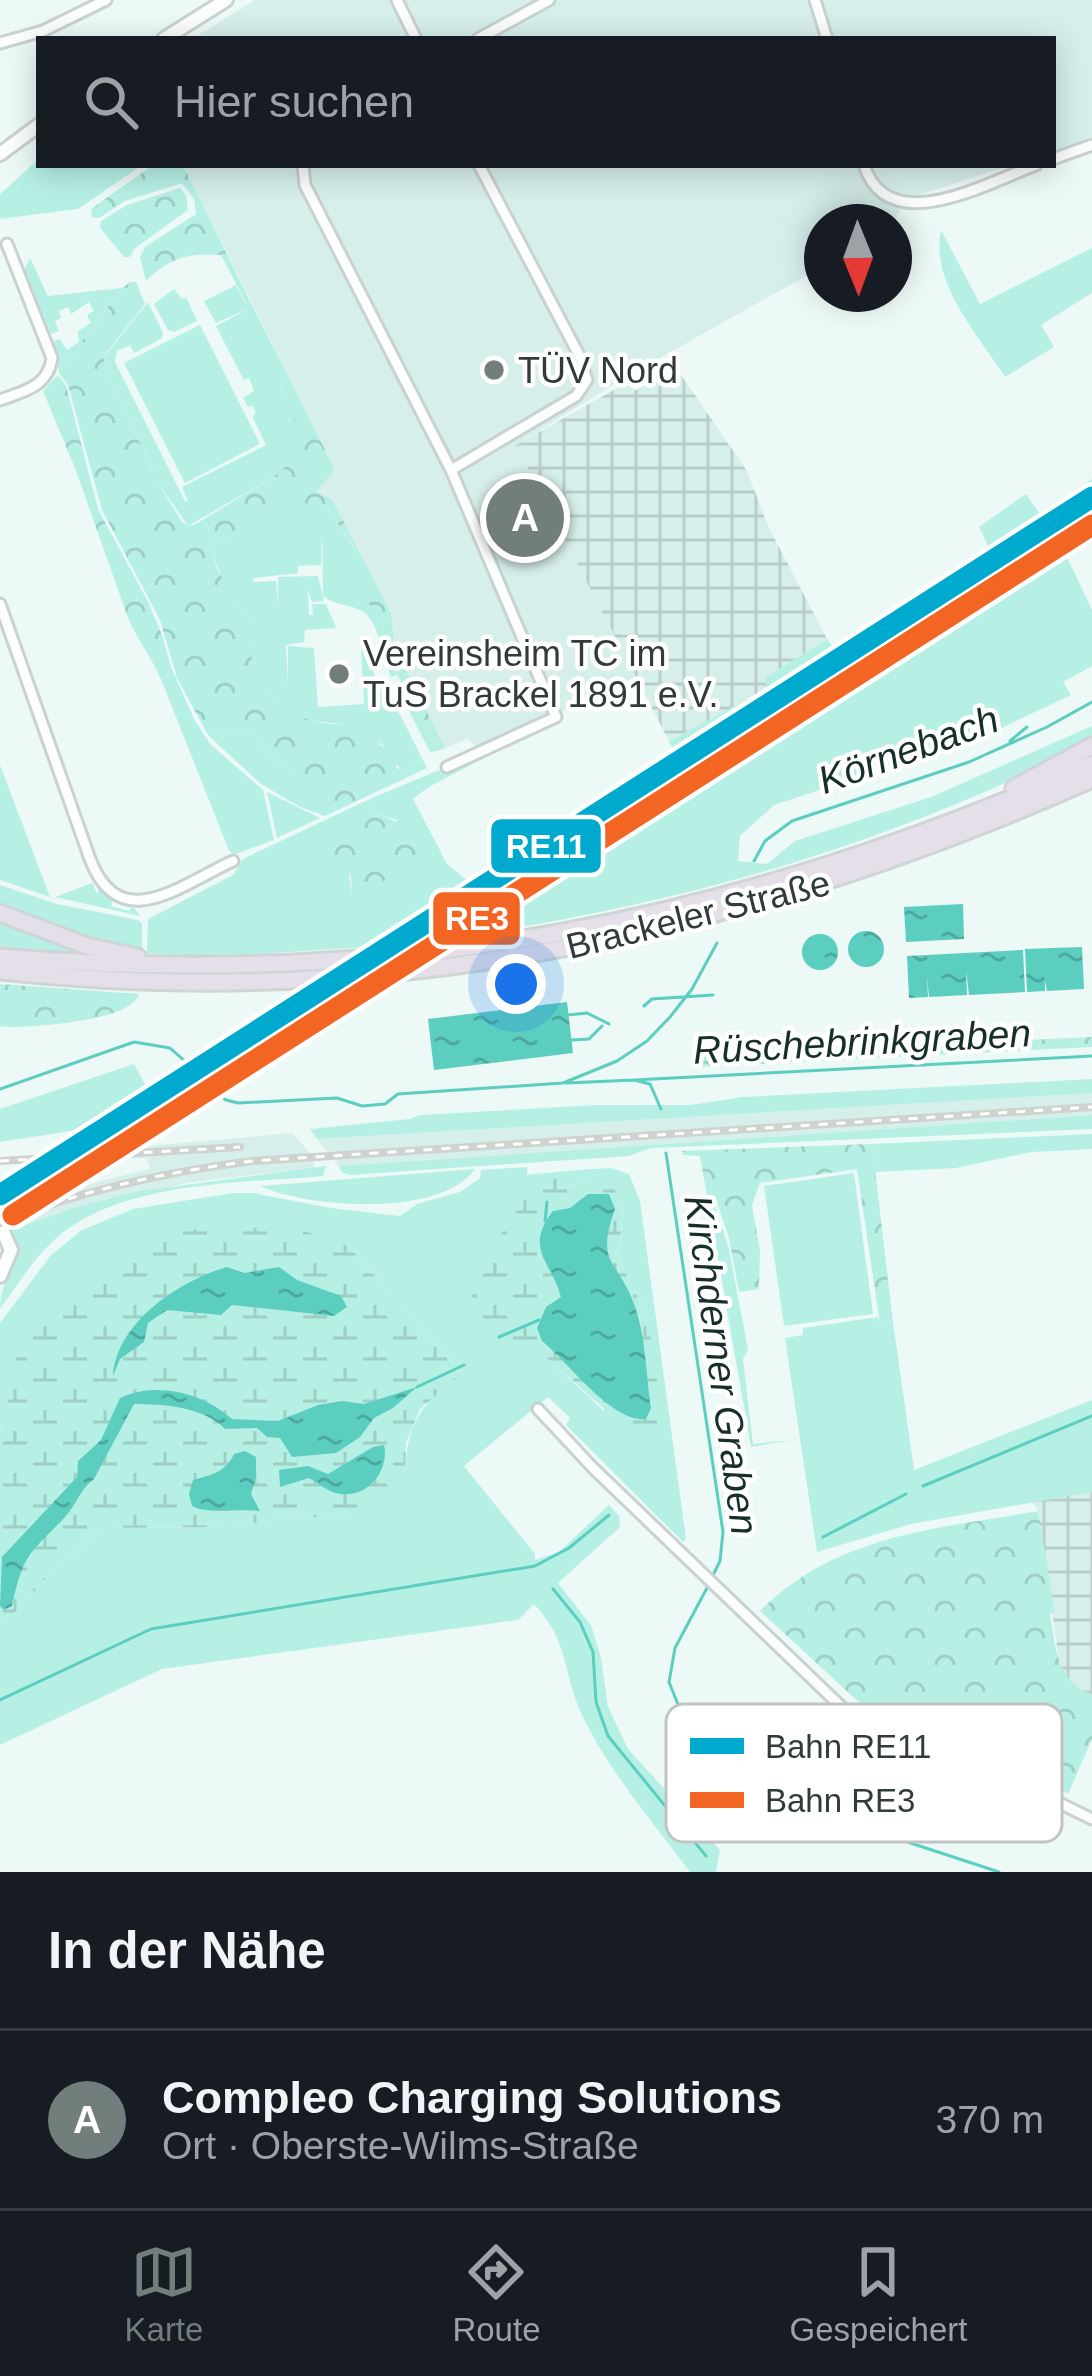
<!DOCTYPE html>
<html lang="de">
<head>
<meta charset="utf-8">
<style>
	:root { --surface:#171b24; --page:#20242c; --text:#f1f3f6; --muted:#9ea1a6; --line:#363941; --accent:#727e7b }
	body { margin:0; font-family:Arial,sans-serif; background:var(--page); color:var(--text) }
	.compass { position:absolute; left:804px; top:204px; width:108px; height:108px; border-radius:50%; background:var(--surface); box-shadow:0 6px 30px #0003; rotate:179deg }
	.you { position:absolute; left:516px; top:984px; width:42px; height:42px; margin:-30px; border:9px solid #fff; border-radius:50%; background:#1a73e8; box-shadow:0 0 0 18px #1a73e833 }
	.badge { display:grid; place-items:center; width:78px; height:78px; border-radius:50%; background:var(--accent); color:#fff; font-size:39px; font-weight:700 }
	.pin { position:absolute; translate:-50% -50%; border:6px solid #fff; box-shadow:0 3px 12px #0006 }
	.list { margin:0; padding:0; list-style:none }
	h2 { display:flex; justify-content:space-between; align-items:center; height:156px; margin:0; padding:0 48px; font-size:51px }
	h2 small { font-size:39px; font-weight:400; color:var(--muted) }
	.list li { display:grid; grid-template-columns:78px 1fr auto; gap:36px; align-items:center; box-sizing:border-box; height:180px; padding:0 48px; border-top:3px solid var(--line) }
	.list b { display:block; font-size:45px; white-space:nowrap }
	.list p { margin:0; font-size:39px; white-space:nowrap; color:var(--muted) }
	.list em { font-size:39px; font-style:normal; color:var(--muted) }
	.icon { flex:none; width:66px; height:66px; fill:none; stroke:currentColor; stroke-width:2; stroke-linecap:round; stroke-linejoin:round }
	.map { position:relative; flex:none; width:1092px; height:1872px; overflow:hidden }
	.search { position:absolute; background:var(--surface); box-shadow:0 6px 30px #0003; left:36px; right:36px; top:36px; height:132px; display:flex; align-items:center; gap:30px; box-sizing:border-box; padding:0 42px; border-radius:0px; color:var(--muted); font-size:45px }
	.sheet { height:336px; background:var(--surface) }
	nav { display:flex; justify-content:space-around; align-items:center; box-sizing:border-box; height:168px; border-top:3px solid var(--line); background:var(--surface); font-size:33px; color:var(--muted) }
	nav a { display:grid; justify-items:center; gap:6px }
	nav .on { color:var(--accent) }
	.map>svg:first-child { display:block }
	.built { fill:#d7efeb }
	.industrial { fill:url(#industrial-grid) }
	.green { fill:#b6f0e5 }
	.forest { fill:url(#forest-crowns) }
	.wetland { fill:url(#wetland-marsh) }
	.water { fill:url(#water-ripples) }
	.lines { fill:none; stroke-linecap:round; stroke-linejoin:round }
	.stream { stroke:#5bcebf; stroke-width:3 }
	.street-casing { stroke:#c8d2d0; stroke-width:15 }
	.secondary-casing { stroke:#c8d2d0; stroke-width:18 }
	.highway-casing { stroke:#cfd5d4; stroke-width:21 }
	.street { stroke:#fcfefe; stroke-width:9 }
	.secondary { stroke:#fcfefe; stroke-width:12 }
	.highway { stroke:#e4dfe8; stroke-width:15 }
	.rail-casing { stroke:#ced2d1; stroke-width:8 }
	.rail { stroke:#fff; stroke-width:3; stroke-dasharray:9; stroke-linecap:butt }
	.rail-1-casing { stroke:#fff; stroke-width:30 }
	.rail-2-casing { stroke:#fff; stroke-width:30 }
	.rail-1 { stroke:#00a9ce; stroke-width:21 }
	.rail-2 { stroke:#f26522; stroke-width:21 }
	.poi-dot { fill:#727e7b; stroke:#fff; stroke-width:4.5 }
	.labels { text-anchor:middle; stroke-width:9; stroke-linejoin:round; paint-order:stroke }
	.poi-label { font-size:36px; fill:#313b39; stroke:#fff; text-anchor:start }
	.street-label { font-size:36px; fill:#313b39; stroke:#fff }
	.water-label { font-size:39px; font-style:italic; fill:#172f2b; stroke:#fff }
	.key { fill:#fff; stroke:#c1c4c4; stroke-width:3 }
	.key-label { font-size:33px; fill:#313b39 }
	.line-badge { stroke:#fff; stroke-width:4.5 }
	.badge-label { font-size:33px; text-anchor:middle; font-weight:bold; fill:#fff }
</style>
</head>
<body>
<div class="map">
<svg width="1092" height="1872" viewBox="0 0 1092 1872">
	<defs>
		<pattern id="industrial-grid" width="8" height="8" patternUnits="userSpaceOnUse" patternTransform="scale(3)"><rect width="8" height="8" fill="#d7efeb"/><path d="M0 4h8M4 0v8" fill="none" stroke="#b9ceca"/></pattern>
		<pattern id="forest-crowns" width="20" height="18" patternUnits="userSpaceOnUse" patternTransform="scale(3)"><rect width="20" height="18" fill="#b6f0e5"/><path d="M2 6a3 3 0 1 1 6 0M12 15a3 3 0 1 1 6 0" fill="none" stroke="#9dcfc5"/></pattern>
		<pattern id="wetland-marsh" width="20" height="14" patternUnits="userSpaceOnUse" patternTransform="scale(3)"><rect width="20" height="14" fill="#b6f0e5"/><path d="M1 5h8M5 5V1M11 12h8M15 12V8" fill="none" stroke="#9dcfc5"/></pattern>
		<pattern id="water-ripples" width="26" height="14" patternUnits="userSpaceOnUse" patternTransform="scale(3)"><rect width="26" height="14" fill="#5bcebf"/><path d="M2 4q2-2 4 0t4 0M15 11q2-2 4 0t4 0" fill="none" stroke="#4ca89c"/></pattern>
	</defs>
	<rect width="100%" height="100%" fill="#ecf9f6"/>
	<path class="built" d="M255,0H1092V137L1053,151V39H192Z
		M183,165H1010L904,200L894,223L822,222V267L626,377L516,445L636,677L481,749L467,739L445,748L395,648L391,613L332,499L314,492L335,470Z
		M1092,492V524L1035,560L1020,557L0,1204V1192Z
		M1092,1093V1115L339,1166L317,1139Z
		M292,1133L311,1154L315,1168L192,1182L76,1207L0,1235V1217L4,1215L61,1191L150,1169L147,1158L94,1159V1151Z"/>
	<path class="industrial" d="M677,369L747,471L768,526L827,639L765,678L768,689L669,741L516,445L628,382L634,391Z
		M1092,1428V1695L1075,1688L1060,1668L1038,1511L1005,1461Z"/>
	<path class="green" d="M39,159V165H142L78,209L0,219V194Z
		M941,230L980,304L1092,248V293L1041,325L1054,347L1005,377C978,334 930,284 941,230Z
		M30,258L48,296L122,288L59,373L54,341L60,339L67,350L79,342L78,331L91,323L87,315L94,311L89,302L71,314L68,307L59,311L61,318L55,321L59,331L51,334L24,270Z
		M236,285L244,301L251,303L289,378L283,382L282,389L306,448L275,476L188,526L159,484L104,365V357L148,302L163,333L161,339L134,353L130,345L117,351L115,362L185,501H188L182,487L266,445L252,416L256,413L253,406L248,407L243,398L254,391L249,378L244,380L216,326L250,308L216,323L204,301Z
		M174,289L182,299L186,297L197,321L174,332L168,330L154,304Z
		M200,325L260,444L185,483L124,363Z
		M1092,479V492L383,946L226,956L148,954L125,951L0,909V885L57,904L138,920L142,923V950L147,951L148,919L233,875L243,859L342,812L340,821L352,894L397,820L374,813L372,798L543,727L427,788L413,799L447,864L469,882L674,752L669,741L767,689L765,678L827,639L832,646L990,550L979,527L1026,494L1039,513Z
		M304,502L325,505L354,548L357,589L382,619L388,661L415,703L438,751L430,752L408,709L413,705L397,675L391,677C385,660 378,620 362,611C349,604 336,606 323,596L322,533L321,565L298,566V573L253,578V582L276,581L278,605V577L318,576L324,601L312,602L308,590L309,615H313L312,604H326L336,628L305,630L304,642L286,645L288,685V646L314,648L318,707L364,704L361,650L369,653L376,682L394,712L398,711L423,760L401,770L384,746L350,725L304,720L285,712L256,677L249,651L251,619C229,599 218,572 210,544Z
		M1065,553L1092,610V666L1063,682L1071,695L986,735L774,805L740,836L738,861L767,864L795,841L931,797L1092,726V741C877,851 667,908 429,941L510,894L1011,576Z
		M171,667L195,721L211,745L263,790L274,840L233,855L228,848L163,684Z
		M228,728L252,730L270,756L315,784L300,807L261,784L208,735Z
		M0,765L50,897L0,880Z
		M267,792L320,818L277,838Z
		M92,883L98,895V885L113,900L111,906L129,911L133,906L140,916L55,897Z
		M0,918L101,956L0,947Z
		M134,1064L147,1088L77,1130L0,1142V1109Z
		M1092,1079V1093L317,1139L310,1129L410,1119L420,1115L597,1105H691L743,1097Z
		M1092,1115V1129L651,1148L628,1156L350,1175L341,1172L339,1166Z
		M1092,1134V1149L1031,1152L956,1168L875,1172L872,1144Z
		M326,1166L323,1176C239,1184 118,1180 52,1242C32,1261 16,1287 0,1309C0,1276 24,1265 12,1230L76,1207L134,1192Z
		M527,1167L530,1342L604,1411L647,1315L618,1258L624,1203L595,1182L567,1185L565,1171L611,1168L629,1174L640,1201L686,1539L683,1542L566,1425L570,1418L548,1397L464,1466L535,1554V1560L559,1552L609,1505L619,1516L620,1527L558,1583L591,1625L601,1658L608,1707L628,1749L720,1850L716,1872H690C653,1822 609,1772 582,1715C562,1672 570,1642 534,1604L518,1620L162,1669L0,1745V1619L14,1613L49,1575L101,1528L235,1527L288,1517L352,1518L405,1474C407,1423 421,1403 462,1373L348,1246L8,1410L0,1429V1323L51,1255L82,1230L133,1209L233,1193H253L331,1208L400,1216L417,1204L460,1192L480,1178L481,1170Z
		M475,1169C441,1218 308,1208 260,1186Z
		M854,1173L873,1314L784,1326L764,1186Z
		M713,1199L729,1249L748,1350L743,1359L753,1444L792,1440L751,1447L708,1201Z
		M878,1317L880,1324L893,1322L914,1470L1092,1400V1492L911,1524L817,1552L785,1338L803,1335V1328Z"/>
	<path class="forest" d="M153,165H183L251,303L245,301L221,255C188,253 171,257 146,281L140,257L145,247L196,214L194,199L182,183L125,201L99,218L92,217L91,209Z
		M180,188L186,195L188,210L134,249L130,257H124L100,228L101,221L127,205Z
		M131,282H136L145,304L104,356V365L159,484L182,522L188,526L194,525L275,476L305,448L282,389L283,382L289,378L335,470L315,492L332,499L391,613L395,648L445,748L438,751L415,703L388,661L382,619L356,589L354,547L325,505L304,503L210,544L217,569L239,607L251,619L257,637L255,643H249C255,705 311,736 369,720L378,726V744L393,751L398,762L396,767L401,770L423,760L427,768L325,816L300,807L314,784L270,756L252,730L228,728L208,735L177,678L160,620L102,510L68,385L59,373L122,288Z
		M58,375L66,385L98,509L148,602L162,635L171,667L163,684C153,659 139,642 128,618L75,468L43,391Z
		M372,798L374,813C405,823 416,833 417,866L352,895L351,876L314,846L316,831L339,821L342,812Z
		M0,984L139,994C132,1021 36,1027 8,1027L0,1026Z
		M1092,1037V1047L696,1067L698,1055Z
		M872,1144L893,1322L880,1324L857,1169L760,1183L752,1205L760,1251L759,1289L739,1292L729,1238L716,1199L708,1201L700,1156L683,1155L682,1151Z
		M1038,1511L1055,1612L1050,1614C1056,1649 1056,1680 1092,1695V1739L1068,1794L1023,1769L980,1753L876,1718L760,1611C837,1534 936,1529 1038,1511Z"/>
	<path class="wetland" d="M565,1171L568,1185L595,1182L611,1185L624,1203L618,1258L647,1315L664,1416L653,1431L628,1430L530,1343L501,1344L491,1335L466,1284L526,1198V1175Z
		M296,1228L348,1246L462,1373L420,1409L406,1443L405,1474L397,1496L378,1511L352,1518L288,1517L235,1527L101,1528L49,1575L14,1613L0,1619V1429C12,1401 10,1363 23,1338C42,1302 144,1237 184,1231C220,1225 260,1229 296,1228Z"/>
	<path class="water" d="M963,904L964,939L906,942L904,907Z
		M848 949a18 18 0 1 1 36 0a18 18 0 1 1-36 0Z
		M802 952a18 18 0 1 1 36 0a18 18 0 1 1-36 0Z
		M1082,947L1084,989L1047,991L1045,981V991L1027,992L1025,949Z
		M1023,950L1025,992L969,995L966,970L967,995L929,997L927,976L928,997L909,998L907,956Z
		M567,1002L573,1053L434,1070L428,1019Z
		M588,1194H609L615,1209C595,1265 617,1258 634,1304C646,1336 646,1375 651,1408L646,1419C612,1423 569,1363 542,1341L537,1328L546,1307L561,1297C552,1262 523,1249 553,1211L570,1208Z
		M227,1267L244,1273L279,1267L297,1280L341,1296L347,1307L334,1316L232,1305L221,1315L167,1310L148,1323L144,1342L120,1359L113,1376C116,1323 180,1280 227,1267Z
		M417,1387L393,1408L374,1418L360,1437L336,1453L292,1457L280,1438L267,1437L257,1428L225,1429C204,1407 164,1404 134,1404L94,1479C80,1489 77,1504 65,1517C29,1555 24,1552 12,1606L4,1610L0,1606L2,1557L77,1477L78,1461L101,1440L120,1398C155,1381 203,1392 232,1419L278,1421L318,1405L343,1401L364,1404Z
		M384,1445C390,1471 366,1501 336,1493C327,1491 317,1482 309,1478L280,1487L279,1470L308,1466L328,1474L373,1447Z
		M245,1451L256,1457V1477L251,1494L260,1511C240,1508 207,1515 192,1506L189,1494L193,1480C211,1475 226,1472 234,1454Z"/>
	<g class="lines">
		<path class="stream" d="M1010,741L1027,727
			M754,861L765,841L792,821L969,762L1047,727L1092,702
			M644,1006L652,999L713,995
			M568,1015L587,1013L609,1024
			M571,1040L589,1039L602,1026
			M634,1080L1092,1056
			M202,1081L226,1100L238,1103L337,1098L362,1106L385,1104L398,1094L563,1083L617,1061L647,1041L670,1017L692,989L717,943
			M566,1083L634,1080L650,1084L661,1109
			M0,1089L134,1042L170,1048L187,1063
			M666,1153L723,1532L720,1561L712,1577
			M545,1221L547,1202
			M499,1337L539,1320
			M417,1387L464,1365
			M923,1486L1092,1416
			M823,1537L906,1494
			M708,1586L675,1648L669,1682L681,1712L739,1776L773,1798L999,1872
			M553,1589L580,1622L593,1652L596,1702L608,1736L706,1856
			M0,1700L151,1629L535,1566L569,1548L609,1515"/>
		<g class="street-casing">
			<path id="street" d="M397,0L416,39
				M815,0L827,39
				M478,39L549,0
				M0,43L43,31L106,0
				M1053,159L1092,145
				M303,165L305,185L451,470L576,396L587,380L579,355L479,165
				M864,165C888,240 986,183 1036,165
				M0,400C24,391 48,387 52,358L7,244
				M0,604L90,859C120,937 180,885 233,861
				M447,767L556,717L451,470
				M538,1409L593,1468L856,1721L877,1733L1000,1774L1092,1819"/>
		</g>
		<g class="secondary-casing">
			<path id="secondary" d="M164,39L226,0
				M0,154L39,125
				M0,1225L11,1250L0,1276"/>
		</g>
		<g class="highway-casing">
			<path id="highway" d="M1014,788L1092,746
				M0,913L87,946L137,957
				M0,957C394,990 731,924 1092,764
				M0,971C382,1013 743,934 1092,779"/>
		</g>
		<use href="#street" class="street"/>
		<use href="#secondary" class="secondary"/>
		<use href="#highway" class="highway"/>
		<g class="rail-casing">
			<path id="rail" d="M0,1161L240,1147
				M0,1223C82,1190 165,1172 252,1161L1092,1107"/>
		</g>
		<use href="#rail" class="rail"/>
		<g class="rail-1-casing">
			<path id="rail-1" d="M0,1195L1092,497"/>
		</g>
		<g class="rail-2-casing">
			<path id="rail-2" d="M13,1215L1092,525"/>
		</g>
		<use href="#rail-1" class="rail-1"/>
		<use href="#rail-2" class="rail-2"/>
	</g>
	<g class="poi-dot">
		<circle cx="494" cy="370" r="12"/>
		<circle cx="339" cy="674" r="12"/>
	</g>
	<g class="labels">
		<g class="poi-label">
			<text x="518" y="383">TÜV Nord</text>
			<text x="363" y="666">Vereinsheim TC im<tspan x="363" dy="41">TuS Brackel 1891 e.V.</tspan></text>
		</g>
		<g class="street-label">
			<text transform="translate(698 914) rotate(-14)" y="13">Brackeler Straße</text>
		</g>
		<g class="water-label">
			<text transform="translate(908 749) rotate(-20)" y="14">Körnebach</text>
			<text transform="translate(862 1041) rotate(-3)" y="14">Rüschebrinkgraben</text>
			<text transform="translate(722 1365) rotate(82)" y="14">Kirchderner Graben</text>
		</g>
	</g>
	<rect x="666" y="1704" width="396" height="138" rx="18" class="key"/>
	<rect x="690" y="1738" width="54" height="16" fill="#00a9ce"/>
	<rect x="690" y="1792" width="54" height="16" fill="#f26522"/>
	<g class="key-label">
		<text x="765" y="1758">Bahn RE11</text>
		<text x="765" y="1812">Bahn RE3</text>
	</g>
	<g class="line-badge">
		<rect x="489" y="817" width="114" height="58" rx="12" fill="#00a9ce"/>
		<rect x="431" y="890" width="91" height="57" rx="12" fill="#f26522"/>
	</g>
	<g class="badge-label">
		<text x="546" y="858">RE11</text>
		<text x="477" y="930">RE3</text>
	</g>
</svg>
<svg class="compass" viewBox="-18 -18 36 36"><path d="M0-13l5 13h-10z" fill="#e53935"/><path d="M0 13l5-13h-10z" fill="#9ea1a6"/></svg>
<div class="you"></div>
<div class="pin badge" style="left:525px;top:518px">A</div>
<div class="search"><svg class="icon" aria-label="search" viewBox="0 0 24 24"><circle cx="10" cy="10" r="6"/><path d="M15 15l6 6"/></svg>Hier suchen</div>
</div>
<section class="sheet">
<h2>In der Nähe<small></small></h2>
<ul class="list">
<li><span class="badge">A</span><div><b>Compleo Charging Solutions</b><p>Ort · Oberste-Wilms-Straße</p></div><em>370 m</em></li>
</ul>
</section>
<nav>
<a class="on"><svg class="icon" aria-label="map" viewBox="0 0 24 24"><path d="M3 6l6-2 6 2 6-2v14l-6 2-6-2-6 2zM9 4v14M15 6v14"/></svg>Karte</a>
<a><svg class="icon" aria-label="directions" viewBox="0 0 24 24"><path d="M12 3l9 9-9 9-9-9zM9 14v-3h6M13 9l2 2-2 2"/></svg>Route</a>
<a><svg class="icon" aria-label="saved" viewBox="0 0 24 24"><path d="M7 4h10v16l-5-4-5 4z"/></svg>Gespeichert</a>
</nav>
</body>
</html>
